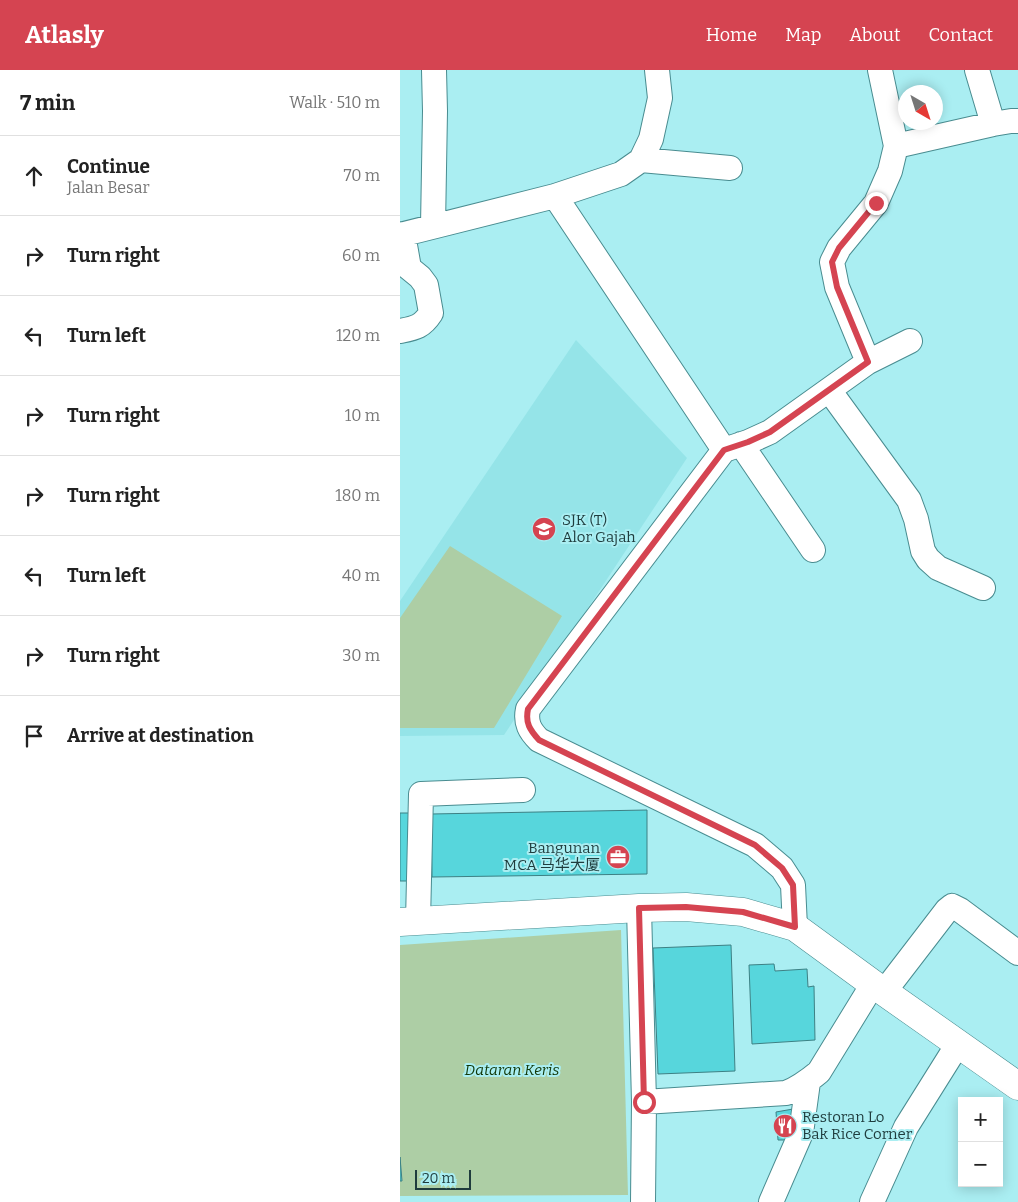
<!DOCTYPE html>
<html lang="en">
<head>
<meta charset="utf-8">
<style>
	:root { --surface:#fff; --page:#f6f6f6; --text:#222; --muted:#767676; --line:#e0e0e0; --accent:#d54451 }
	body { margin:0; font-family:Bitter,"Noto Sans SC",serif; background:var(--page); color:var(--text) }
	.controls { position:absolute; right:15px; bottom:15px; display:grid; overflow:hidden; border-radius:0px; box-shadow:0 2px 12px #0003 }
	.controls button { width:45px; height:45px; display:grid; place-items:center; padding:0; border:0; border-bottom:1px solid var(--line); background:var(--surface); color:var(--text); font:25px sans-serif }
	.compass { position:absolute; left:498px; top:15px; width:45px; height:45px; border-radius:50%; background:var(--surface); box-shadow:0 2px 12px #0003; rotate:141deg }
	.scale { position:absolute; left:15px; bottom:12px; width:56px; box-sizing:border-box; padding-left:5px; border:2px solid #1f3c3d; border-top:0; font-size:14px; line-height:18px; white-space:nowrap; color:#1f3c3d; -webkit-text-stroke:4px #aaeef2; paint-order:stroke }
	.stop { position:absolute; width:15px; height:15px; margin:-11px; border:4px solid #d54451; border-radius:50%; background:#fff }
	.stop.end { background:#d54451; border-color:#fff; box-shadow:0 1px 5px #0008 }
	.list { margin:0; padding:0; list-style:none }
	h2 { display:flex; justify-content:space-between; align-items:center; height:65px; margin:0; padding:0 20px; font-size:21px }
	h2 small { font-size:16px; font-weight:400; color:var(--muted) }
	.list li { display:grid; grid-template-columns:32px 1fr auto; gap:15px; align-items:center; box-sizing:border-box; height:80px; padding:0 20px; border-top:1px solid var(--line) }
	.list b { display:block; font-size:19px; white-space:nowrap }
	.list p { margin:0; font-size:16px; white-space:nowrap; color:var(--muted) }
	.list em { font-size:16px; font-style:normal; color:var(--muted) }
	.icon { flex:none; width:28px; height:28px; fill:none; stroke:currentColor; stroke-width:2; stroke-linecap:round; stroke-linejoin:round }
	.map { position:relative; flex:none; width:618px; height:1132px; overflow:hidden }
	header { display:flex; align-items:center; gap:30px; box-sizing:border-box; height:70px; padding:0 25px; background:var(--accent); color:#fff }
	header strong { font-size:24px }
	nav { display:flex; gap:28px; margin-inline-start:auto; font-size:18px }
	main { display:flex }
	aside { flex:1; background:var(--surface) }
	.map>svg:first-child { display:block }
	.built { fill:#95e4e8 }
	.green { fill:#adcea5 }
	.building { fill:#57d6dc; stroke:#3d8084 }
	.lines { fill:none; stroke-linecap:round; stroke-linejoin:round }
	.minor-casing { stroke:#498c90; stroke-width:26 }
	.major-casing { stroke:#498c90; stroke-width:29 }
	.minor { stroke:#fff; stroke-width:24 }
	.major { stroke:#fff; stroke-width:28 }
	.route { stroke:#d54451; stroke-width:6 }
	.labels { text-anchor:middle; stroke-width:4; stroke-linejoin:round; paint-order:stroke }
	.poi-label { font-size:15px; fill:#1f3c3d; stroke:#aaeef2; text-anchor:start }
	.park-label { font-size:15px; font-style:italic; fill:#113707; stroke:#aaeef2 }
</style>
</head>
<body>
<header>
<strong>Atlasly</strong>
<nav><a>Home</a><a>Map</a><a>About</a><a>Contact</a></nav>
</header>
<main>
<aside>
<h2>7 min<small>Walk · 510 m</small></h2>
<ul class="list">
<li><svg class="icon" aria-label="ahead" viewBox="0 0 24 24"><path d="M12 20V5M6 11l6-6 6 6"/></svg><div><b>Continue</b><p>Jalan Besar</p></div><em>70 m</em></li>
<li><svg class="icon" aria-label="right" viewBox="0 0 24 24"><path d="M7 20v-9h11M14 6l5 5-5 5"/></svg><div><b>Turn right</b></div><em>60 m</em></li>
<li><svg class="icon" aria-label="left" viewBox="0 0 24 24"><path d="M17 20v-9H6M10 6l-5 5 5 5"/></svg><div><b>Turn left</b></div><em>120 m</em></li>
<li><svg class="icon" aria-label="right" viewBox="0 0 24 24"><path d="M7 20v-9h11M14 6l5 5-5 5"/></svg><div><b>Turn right</b></div><em>10 m</em></li>
<li><svg class="icon" aria-label="right" viewBox="0 0 24 24"><path d="M7 20v-9h11M14 6l5 5-5 5"/></svg><div><b>Turn right</b></div><em>180 m</em></li>
<li><svg class="icon" aria-label="left" viewBox="0 0 24 24"><path d="M17 20v-9H6M10 6l-5 5 5 5"/></svg><div><b>Turn left</b></div><em>40 m</em></li>
<li><svg class="icon" aria-label="right" viewBox="0 0 24 24"><path d="M7 20v-9h11M14 6l5 5-5 5"/></svg><div><b>Turn right</b></div><em>30 m</em></li>
<li><svg class="icon" aria-label="arrive" viewBox="0 0 24 24"><path d="M6 21V4h12l-3 4 3 4H6"/></svg><div><b>Arrive at destination</b></div></li>
</ul>
</aside>
<div class="map">
<svg width="618" height="1132" viewBox="0 0 618 1132">
	<rect width="100%" height="100%" fill="#aaeef2"/>
	<path class="built" d="M176,270L287,388L104,665L0,666V531Z"/>
	<path class="green" d="M50,476L162,546L94,658H0V548Z
		M221,860L228,1125L0,1126V875Z"/>
	<path class="building" d="M247,740V804L32,807L31,744Z
		M0,743H13L14,811H0Z
		M331,875L335,1001L258,1004L253,878Z
		M374,894L375,901L407,899L408,917L414,916L415,970L352,974L349,895Z
		M393,1039V1070H378L376,1042Z
		M0,1087L2,1111H0Z"/>
	<g class="lines">
		<g class="minor-casing">
			<path id="minor" d="M577,0L593,54
				M496,76L593,54L611,51H618
				M241,90L330,98
				M155,126L324,380L128,639C125,653 130,661 139,670L355,775L382,798L393,815L395,857
				M33,156L35,41L34,0
				M0,165L155,126L221,104L241,90L251,69L260,28L257,0
				M0,261C15,258 22,257 31,243L26,215L20,207L9,198L3,164
				M468,292L437,217L432,192L439,178L476,133L490,101L496,76L480,0
				M429,320L509,430L516,449L523,481L528,489L538,498L583,518
				M341,374L413,480
				M324,380L348,372L370,362L468,292L510,271
				M239,838L244,1032L243,1132
				M18,851L21,724L123,720
				M484,922L547,840L552,836L560,840L618,883
				M244,1032L386,1023C399,1018 408,1011 419,1002L473,914
				M371,1132L401,1063L408,1012
				M472,1132L506,1057L558,974"/>
		</g>
		<g class="major-casing">
			<path id="major" d="M0,852L239,838L286,837L343,842L395,857L473,914L618,1016"/>
		</g>
		<use href="#minor" class="minor"/>
		<use href="#major" class="major"/>
	</g>
	<g class="lines">
		<path class="route" d="M244,1032L239,838L286,837L343,842L395,857L393,815L382,798L355,775L139,670C130,660 125,653 128,639L324,380L348,372L370,362L468,292L437,217L432,192L439,178L476,133"/>
	</g>
	<defs>
		<g id="school-disc" transform="scale(1.25)"><circle r="9.5" fill="#d54451" stroke="#aaeef2"/><path d="M0-5L7-2L0 1L-7-2ZM-4 1L0 2.5L4 1V4Q0 6-4 4Z" fill="#fff"/></g>
		<g id="office-disc" transform="scale(1.25)"><circle r="9.5" fill="#d54451" stroke="#aaeef2"/><path d="M-6-3h4V-5.5h4V-3h4V5H-6ZM-1-4.5V-3h2v-1.5ZM-6 0V1H6V0Z" fill="#fff"/></g>
		<g id="restaurant-disc" transform="scale(1.25)"><circle r="9.5" fill="#d54451" stroke="#aaeef2"/><path d="M-5-6h1v4h1v-4h1v4h1v-4h1v5L-1.5 .5V6h-2V.5L-5-1ZM5-6V6H3V1.5H1.5Q1.5-4 5-6Z" fill="#fff"/></g>
	</defs>
	<g fill-rule="evenodd">
		<use href="#school-disc" x="144" y="459"/>
		<use href="#office-disc" x="218" y="787"/>
		<use href="#restaurant-disc" x="385" y="1056"/>
	</g>
	<g class="labels">
		<g class="poi-label">
			<text x="162" y="455">SJK (T)<tspan x="162" dy="17">Alor Gajah</tspan></text>
			<text x="200" y="783" text-anchor="end">Bangunan<tspan x="200" dy="17">MCA 马华大厦</tspan></text>
			<text x="402" y="1052">Restoran Lo<tspan x="402" dy="17">Bak Rice Corner</tspan></text>
		</g>
		<g class="park-label">
			<text x="112" y="1005">Dataran Keris</text>
		</g>
	</g>
</svg>
<div class="controls">
<button>+</button>
<button>−</button>
</div>
<svg class="compass" viewBox="-18 -18 36 36"><path d="M0-13l5 13h-10z" fill="#e53935"/><path d="M0 13l5-13h-10z" fill="#767676"/></svg>
<div class="scale">20 m</div>
<div class="stop" style="left:244px;top:1032px"></div>
<div class="stop end" style="left:476px;top:133px"></div>
</div>
</main>
</body>
</html>
